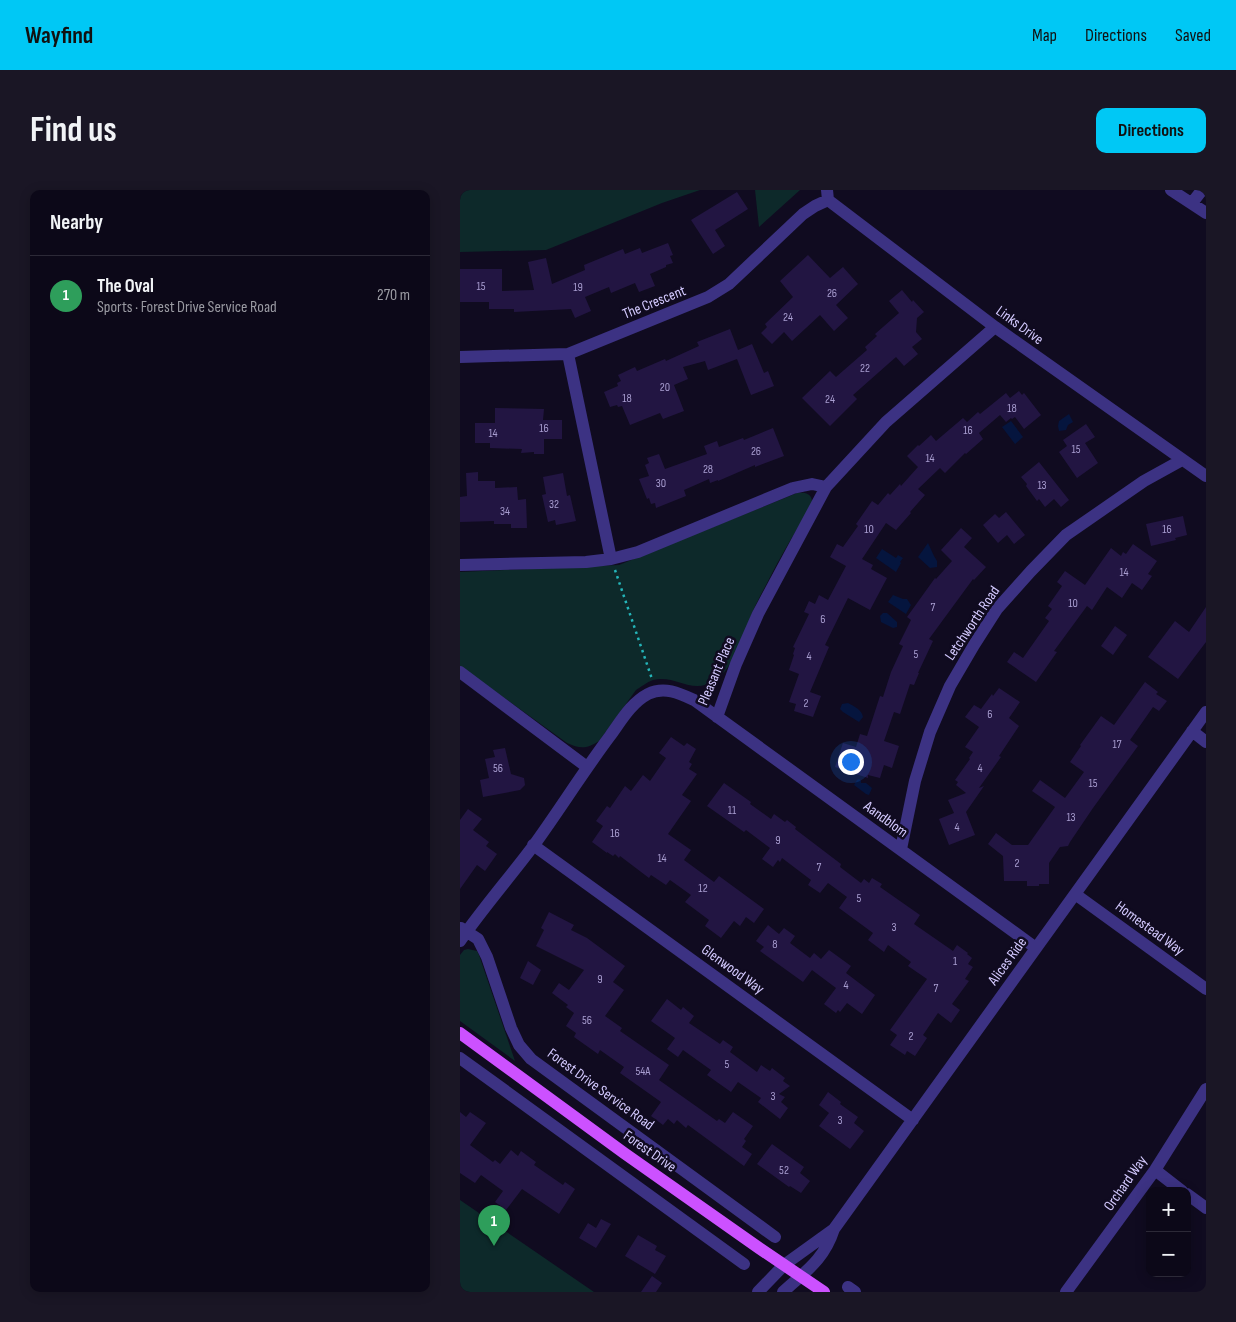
<!DOCTYPE html>
<html lang="en">
<head>
<meta charset="utf-8">
<style>
	:root { --surface:#0c0818; --page:#1a1625; --text:#f1f3f6; --muted:#9a9aa2; --line:#2c2937; --accent:#00c8f5 }
	body { margin:0; font-family:"Sofia Sans Condensed",sans-serif; background:var(--page); color:var(--text) }
	.controls { position:absolute; right:15px; bottom:15px; display:grid; overflow:hidden; border-radius:10px; box-shadow:0 2px 12px #0003 }
	.controls button { width:45px; height:45px; display:grid; place-items:center; padding:0; border:0; border-bottom:1px solid var(--line); background:var(--surface); color:var(--text); font:25px sans-serif }
	.you { position:absolute; left:390px; top:571px; width:18px; height:18px; margin:-12px; border:4px solid #fff; border-radius:50%; background:#1a73e8; box-shadow:0 0 0 8px #1a73e833 }
	.badge { display:grid; place-items:center; width:32px; height:32px; border-radius:50%; background:var(--accent); color:#fff; font-size:16px; font-weight:700 }
	.pin { position:absolute; translate:-50% -41px; filter:drop-shadow(0 1px 2px #0008) }
	.pin::after { content:''; position:absolute; top:26px; width:18px; height:15px; background:inherit; clip-path:polygon(0 0,100% 0,50% 100%) }
	.list { margin:0; padding:0; list-style:none }
	h2 { display:flex; justify-content:space-between; align-items:center; height:65px; margin:0; padding:0 20px; font-size:21px }
	h2 small { font-size:16px; font-weight:400; color:var(--muted) }
	.list li { display:grid; grid-template-columns:32px 1fr auto; gap:15px; align-items:center; box-sizing:border-box; height:80px; padding:0 20px; border-top:1px solid var(--line) }
	.list b { display:block; font-size:19px; white-space:nowrap }
	.list p { margin:0; font-size:16px; white-space:nowrap; color:var(--muted) }
	.list em { font-size:16px; font-style:normal; color:var(--muted) }
	.map { position:relative; flex:none; width:746px; height:1102px; overflow:hidden; border-radius:10px }
	header { display:flex; align-items:center; gap:30px; box-sizing:border-box; height:70px; padding:0 25px; background:var(--accent); color:#111 }
	header strong { font-size:24px }
	nav { display:flex; gap:28px; margin-inline-start:auto; font-size:18px }
	.intro { display:flex; align-items:center; justify-content:space-between; box-sizing:border-box; height:120px; padding:0 30px }
	h1 { margin:0; font-size:35px }
	.button { padding:12px 22px; border-radius:10px; background:var(--accent); color:#111; font-size:18px; font-weight:700 }
	main { display:flex; gap:30px; padding:0 30px }
	aside { flex:1; background:var(--surface); border-radius:10px; box-shadow:0 2px 12px #0003 }
	.map>svg:first-child { display:block }
	.green { fill:#0d292a }
	.water { fill:#05153e }
	.building { fill:#221542 }
	.lines { fill:none; stroke-linecap:round; stroke-linejoin:round }
	.path { stroke:#24b5b9; stroke-width:2.5; stroke-dasharray:2.5 4; stroke-linecap:butt }
	.minor { stroke:#3c3283; stroke-width:12 }
	.major { stroke:#cc51ff; stroke-width:12 }
	.labels { text-anchor:middle; stroke-width:5; stroke-linejoin:round; paint-order:stroke }
	.number-label { font-size:12px; fill:#a89dd0 }
	.street-label { font-size:15px; fill:#d4caff; stroke:#100b20 }
</style>
</head>
<body>
<header>
<strong>Wayfind</strong>
<nav><a>Map</a><a>Directions</a><a>Saved</a></nav>
</header>
<div class="intro"><h1>Find us</h1><a class="button">Directions</a></div>
<main>
<aside>
<h2>Nearby<small></small></h2>
<ul class="list">
<li><span class="badge" style="background:#2e9e5b">1</span><div><b>The Oval</b><p>Sports · Forest Drive Service Road</p></div><em>270 m</em></li>
</ul>
</aside>
<div class="map">
<svg width="746" height="1102" viewBox="0 0 746 1102">
	<rect width="100%" height="100%" fill="#100b20"/>
	<path class="green" d="M0,0H240L202,13L86,60L0,62Z
		M295,0H340L299,37Z
		M337,303C347,302 353,304 352,315C336,340 321,365 308,391C303,401 297,411 293,421C285,440 273,480 255,491C230,505 216,484 193,490C187,492 181,497 176,500L139,551C127,559 120,559 107,553L0,476V382L159,375Z
		M8,759L17,761L19,765L55,871L0,831V765L4,760Z
		M0,1010L134,1102H0Z"/>
	<path class="water" d="M609,224L613,232L608,235L606,240L599,241L598,236L599,231Z
		M551,231L563,247L555,254L542,237Z
		M468,353L474,366L477,371V377L470,378L458,367Z
		M422,359L436,368L438,365L443,368L440,372L441,373L436,382L416,368Z
		M433,405L443,409H447L451,415L446,424L428,412Z
		M423,423H427L437,432V437L433,438L421,432L420,426Z
		M388,513C394,516 402,520 403,527L399,532L383,522L380,519L382,514Z
		M399,589L401,591V593H406L412,598L409,605L406,604L394,595L397,590Z"/>
	<path class="building" d="M277,2L288,19L255,40L265,56L253,64L231,30Z
		M208,53L213,65L210,66L213,73L206,75V77L190,84L195,96L179,102L175,93L151,103L149,97L125,107L131,121L115,128L111,119L54,122V119H29V112H0V79H42V101L74,100L68,72L86,68L92,94L125,80L124,75L163,59L165,64L180,58L182,63Z
		M348,65L370,88L383,77L398,94L376,115L388,128L374,141L360,125L332,151L324,142L312,154L301,143L307,137L305,134L333,107L320,91Z
		M442,100L452,112L453,110L464,122L457,128L456,142L462,149L452,157L458,164L444,176L436,167L393,205L397,209L370,236L342,208L370,181L376,187L407,160L405,157L417,146L415,144L439,123L429,111Z
		M270,139L278,160L292,154L304,183L308,181L314,196L291,205L277,169L248,180L245,171L223,177L228,189L214,195L224,221L203,229L200,223L170,235L162,216L158,217L157,215L150,217L144,202L158,196L157,193L161,191L158,185L175,177L177,181L205,169L206,171L239,156L237,152Z
		M559,201L562,205L564,203L581,225L564,239L555,227L552,229L551,228L546,232L540,225L519,243L523,249L506,264L505,263L485,283L480,278L458,299L465,305L450,322L451,323L436,340L426,333L402,369L413,375L411,379L427,388L410,420L388,408L365,455L369,457L350,502L361,506L353,527L334,521L336,514L329,512L339,484L329,480L334,465L333,464L335,458L333,457L349,424L344,422L349,411L355,414L359,405L368,410L386,376L370,367L377,354L383,357L398,336L396,334L412,311L418,315L428,303L430,305L440,294L441,296L458,277L447,266L458,255L459,256L471,245L476,251L503,228L507,232L518,222L520,224L546,203L550,208Z
		M35,218L84,219L83,230H102V249H84V264H74V262L61,263L62,259L30,258V253H15V233H35Z
		M626,234L635,247L625,253L638,273L617,288L599,262L607,256L603,250Z
		M313,238L324,266L295,277V275L258,291V290L250,293L249,289L224,300L226,306L196,318L195,313L191,314L189,308L187,309L179,289L189,286L185,275L189,273L187,268L199,264L205,279L247,264L244,256L257,251L259,257L283,248L284,250Z
		M579,272L609,310L601,317L594,309L585,317L579,309L577,311L566,296L567,294L561,287Z
		M18,282V291H35V298L57,297L58,310L66,309L67,338H51V334H34V331L0,332V307L7,306L6,283Z
		M103,283L107,306L110,305L116,331L96,335L95,330L88,332L82,305L86,304L83,287Z
		M546,322L565,345L554,354L547,345L538,353L523,335L535,324L539,328Z
		M723,326L727,345L715,348L716,350L691,356L686,334Z
		M501,338L512,348L504,357L526,377L514,390L513,389L469,449L473,451L458,483H459L454,495L450,494L440,524L434,522L424,551L439,556L432,578L424,575L420,588L408,585V588L375,577L383,553L396,557L400,544L407,546L420,506L423,507L431,482L443,456L439,454L451,430L447,427L475,388L476,389L492,371L481,360Z
		M673,354L697,371L688,384L692,386L682,400L672,393L662,408L647,397L632,420L627,416L594,461L597,462L576,492L547,472L554,462L563,468L589,431L585,428L592,419L588,416L602,396L597,392L605,381L625,395L651,358L661,366L663,362L666,364Z
		M746,417V452L718,489L688,467L715,431L729,442Z
		M655,436L667,445L653,465L641,456Z
		M685,492L698,502L696,504L707,511L699,521L693,517L670,550L678,556L633,618L610,652L608,656L600,657L589,673V694H579V696H567V691H544L543,666L528,654L536,643L552,655H568L595,617L572,601L580,590L605,608L624,582L610,572L621,556L620,555L641,526L654,535Z
		M539,498L560,512L549,528L559,536L539,566L541,567L519,598L524,596L506,622L515,645L489,655L479,629L494,623L488,610L506,603L496,595L498,592L495,590L510,569L509,568L513,562L505,557L519,537L505,527L514,515L521,519L532,504L533,506Z
		M211,547L224,556L227,553L236,559L229,572L232,574L229,579L237,584L222,605L231,611L208,644L231,660L224,670L254,692L259,686L304,719L294,733L286,727L280,736L274,731L261,748L245,736L249,730L225,712L231,705L210,690L206,695L191,685L189,688L160,666L159,668L155,664L153,666L147,662V663L132,652L143,636L136,631L147,616L150,618L165,596L171,601L183,585L190,591L206,568L199,563Z
		M45,558L51,584L64,588L65,595L60,600L23,607L20,590L29,588L25,569L35,567L33,560Z
		M264,593L291,612L290,614L311,629L314,624L325,632L327,630L336,637L335,639L381,674L380,677L401,693L404,689L409,693L412,688L422,694L420,697L460,725L454,734L493,761L497,755L508,763L507,764L512,768L508,774L513,777L505,789L509,791L492,814L500,820L491,833L478,823L463,845L467,848L455,866L447,861L445,865L430,855L437,845L430,840L467,789L448,776L451,772L428,755L424,762L408,750L413,743L379,718L387,707L368,693L360,703L348,695L351,690L322,668L320,672L318,670L313,677L302,669L310,658L286,640L284,642L247,616Z
		M8,619L22,629L13,640L29,652L26,656L37,664L25,681L17,675L0,699V630Z
		M89,722L114,735L111,740L127,748L165,776L153,792L164,800L145,826L162,838L160,841L209,875L199,890L257,931L259,929L265,933L273,922L293,936L284,949L286,951L282,957L292,964L284,976L228,935L226,938L217,930L214,934L208,929L203,935L191,926L201,912L160,883L164,877L140,860L138,864L114,847L116,843L106,836L114,823L106,817L108,815L92,803L99,793L109,800L124,780L76,756L84,740L81,738Z
		M308,735L319,744L324,738L335,746L330,753L350,768L354,763L361,769L369,760L391,776L386,783L415,805L402,824L387,813L380,822L378,820L376,823L364,814L376,798L352,780L343,792L300,761L304,757L296,751Z
		M68,771L81,780L73,795L60,788Z
		M207,809L221,820L223,817L234,826L229,833L260,854L263,850L273,857L270,862L297,882L301,875L310,881L312,878L325,888L323,891L330,896L319,904L325,907L321,912L328,918L320,929L298,912L301,908L278,892L271,902L247,885L251,880L223,860L218,867L207,859L215,848L191,831Z
		M368,902L381,912L380,914L398,927L394,933L404,941L390,959L359,936L369,923L359,915Z
		M0,922L6,927L10,922L26,933L10,955L33,972L35,970L40,974L51,960L58,966L61,961L76,972L74,975L103,995L105,992L115,999L99,1024L62,999L46,1020L35,1012L43,1001L21,985L15,993L0,983Z
		M312,954L344,977L340,983L350,991L341,1003L330,996L329,997L297,974Z
		M141,1029L151,1034L136,1058L119,1048L128,1033L136,1038Z
		M178,1045L197,1056L195,1060L206,1066L195,1084L165,1066Z
		M192,1086L202,1093L196,1102H181Z"/>
	<g class="lines">
		<path class="path" d="M155,380L192,489"/>
		<path class="minor" d="M367,0L368,10L535,137L746,286
			M711,0L746,23
			M732,13L742,0
			M108,164L151,369
			M0,167L108,164L248,107L269,94L343,24L355,16L368,10
			M0,375L126,372L151,369L178,362L333,298L352,294L366,297
			M0,482L127,577
			M257,527L276,474L298,424L366,297L426,232L535,137
			M732,541L746,552
			M73,655L453,930
			M441,659L455,591L470,542L490,496L514,455L537,419L571,381L606,345L684,291L722,270
			M615,704L746,799
			M1,738L18,749L27,767L51,838L59,855L71,869L315,1047
			M0,751C23,718 50,687 74,655C100,619 123,582 150,546C161,531 171,513 188,504C204,496 219,503 234,510L576,758
			M0,868L284,1074
			M695,980L722,1001
			M727,1004L746,1018
			M388,1097L395,1102
			M298,1102L324,1075L374,1039
			M323,1102C346,1081 364,1070 374,1039L746,522
			M606,1102L695,980L746,899"/>
		<path class="major" d="M0,843L164,963L299,1058L364,1102"/>
	</g>
	<g class="labels">
		<g class="number-label">
			<text x="21" y="100">15</text>
			<text x="118" y="101">19</text>
			<text x="372" y="107">26</text>
			<text x="328" y="131">24</text>
			<text x="405" y="182">22</text>
			<text x="205" y="201">20</text>
			<text x="167" y="212">18</text>
			<text x="370" y="213">24</text>
			<text x="552" y="222">18</text>
			<text x="84" y="242">16</text>
			<text x="508" y="244">16</text>
			<text x="33" y="247">14</text>
			<text x="616" y="263">15</text>
			<text x="296" y="265">26</text>
			<text x="470" y="272">14</text>
			<text x="248" y="283">28</text>
			<text x="201" y="297">30</text>
			<text x="582" y="299">13</text>
			<text x="94" y="318">32</text>
			<text x="45" y="325">34</text>
			<text x="409" y="343">10</text>
			<text x="707" y="343">16</text>
			<text x="664" y="386">14</text>
			<text x="613" y="417">10</text>
			<text x="473" y="421">7</text>
			<text x="363" y="433">6</text>
			<text x="456" y="468">5</text>
			<text x="349" y="470">4</text>
			<text x="346" y="517">2</text>
			<text x="530" y="528">6</text>
			<text x="657" y="558">17</text>
			<text x="38" y="582">56</text>
			<text x="520" y="582">4</text>
			<text x="633" y="597">15</text>
			<text x="272" y="624">11</text>
			<text x="611" y="631">13</text>
			<text x="497" y="641">4</text>
			<text x="155" y="647">16</text>
			<text x="318" y="654">9</text>
			<text x="202" y="672">14</text>
			<text x="557" y="677">2</text>
			<text x="359" y="681">7</text>
			<text x="243" y="702">12</text>
			<text x="399" y="712">5</text>
			<text x="434" y="741">3</text>
			<text x="315" y="758">8</text>
			<text x="495" y="775">1</text>
			<text x="140" y="793">9</text>
			<text x="386" y="799">4</text>
			<text x="476" y="802">7</text>
			<text x="127" y="834">56</text>
			<text x="451" y="850">2</text>
			<text x="267" y="878">5</text>
			<text x="183" y="885">54A</text>
			<text x="313" y="910">3</text>
			<text x="380" y="934">3</text>
			<text x="324" y="984">52</text>
		</g>
		<g class="street-label">
			<text transform="translate(194 112) rotate(-22)" y="5">The Crescent</text>
			<text transform="translate(560 135) rotate(36)" y="5">Links Drive</text>
			<text transform="translate(512 433) rotate(-56)" y="5">Letchworth Road</text>
			<text transform="translate(256 481) rotate(-67)" y="5">Pleasant Place</text>
			<text transform="translate(426 629) rotate(36)" y="5">Aandblom</text>
			<text transform="translate(690 738) rotate(36)" y="5">Homestead Way</text>
			<text transform="translate(547 771) rotate(-54)" y="5">Alices Ride</text>
			<text transform="translate(273 779) rotate(36)" y="5">Glenwood Way</text>
			<text transform="translate(141 899) rotate(36)" y="5">Forest Drive Service Road</text>
			<text transform="translate(190 961) rotate(35)" y="5">Forest Drive</text>
			<text transform="translate(665 993) rotate(-55)" y="5">Orchard Way</text>
		</g>
	</g>
</svg>
<div class="controls">
<button>+</button>
<button>−</button>
</div>
<div class="you"></div>
<div class="pin badge" style="left:34px;top:1056px;background:#2e9e5b">1</div>
</div>
</main>
</body>
</html>
